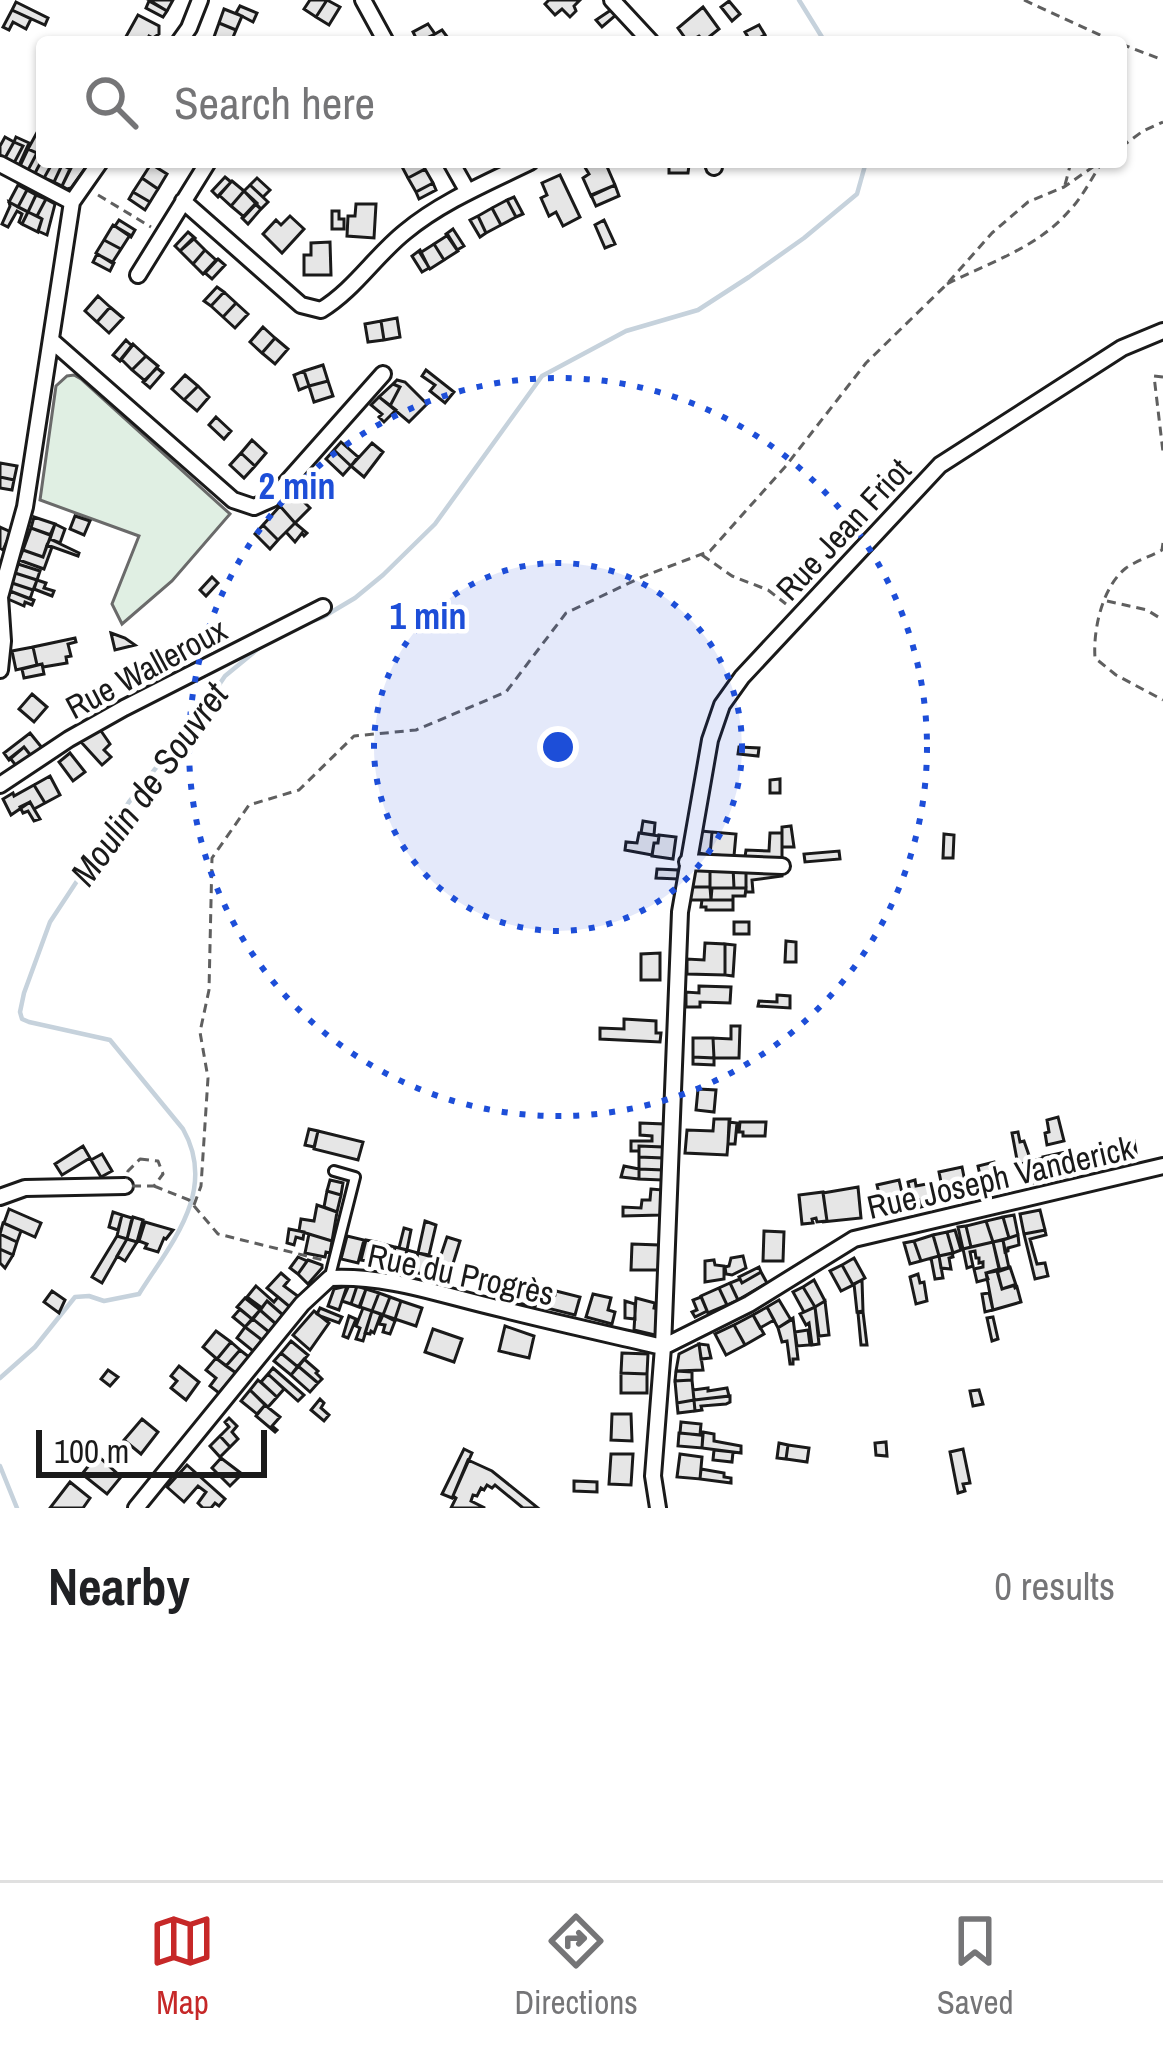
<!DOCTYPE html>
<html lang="en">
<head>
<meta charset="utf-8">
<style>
	:root { --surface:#fff; --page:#f2f2f2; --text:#202124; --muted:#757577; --line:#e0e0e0; --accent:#c62828 }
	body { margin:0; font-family:"Archivo Narrow",sans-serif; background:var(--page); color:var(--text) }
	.scale { position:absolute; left:36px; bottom:30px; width:231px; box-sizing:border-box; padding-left:12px; border:6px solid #1a1a1a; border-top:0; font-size:33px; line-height:42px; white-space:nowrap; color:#1a1a1a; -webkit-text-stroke:9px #fff; paint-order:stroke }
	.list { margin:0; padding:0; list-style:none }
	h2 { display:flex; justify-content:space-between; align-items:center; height:156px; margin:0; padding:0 48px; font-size:51px }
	h2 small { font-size:39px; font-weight:400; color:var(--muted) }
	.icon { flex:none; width:66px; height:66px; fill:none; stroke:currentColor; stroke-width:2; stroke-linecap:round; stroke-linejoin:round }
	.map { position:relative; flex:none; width:1163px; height:1508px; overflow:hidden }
	.search { position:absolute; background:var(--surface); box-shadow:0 3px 9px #0004; left:36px; right:36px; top:36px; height:132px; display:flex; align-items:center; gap:30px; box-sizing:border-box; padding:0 42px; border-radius:12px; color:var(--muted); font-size:45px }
	.sheet { height:372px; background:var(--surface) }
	nav { display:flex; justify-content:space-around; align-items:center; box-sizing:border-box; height:168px; border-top:3px solid var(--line); background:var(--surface); font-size:33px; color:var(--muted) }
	nav a { display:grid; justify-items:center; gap:6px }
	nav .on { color:var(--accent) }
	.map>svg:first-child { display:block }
	.green { fill:#e0efe3; stroke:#6a6a6a; stroke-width:3 }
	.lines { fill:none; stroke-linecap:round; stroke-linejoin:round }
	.stream { stroke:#c6d2dc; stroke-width:4.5 }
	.building { fill:#e6e6e6; stroke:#1a1a1a; stroke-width:3 }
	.service-casing { stroke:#1a1a1a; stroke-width:14 }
	.minor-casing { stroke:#1a1a1a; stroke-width:20 }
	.path { stroke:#5f5f5f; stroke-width:3; stroke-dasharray:9 6; stroke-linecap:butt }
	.service { stroke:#fff; stroke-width:8 }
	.minor { stroke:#fff; stroke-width:14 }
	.ring { fill:none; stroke:#1d4ed8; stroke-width:6; stroke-dasharray:6 12 }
	.labels { text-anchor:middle; stroke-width:9; stroke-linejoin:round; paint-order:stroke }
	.street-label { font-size:33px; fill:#1a1a1a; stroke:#fff }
	.water-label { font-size:36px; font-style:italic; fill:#1a1a1a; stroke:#fff }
	.centre { fill:#1d4ed8; stroke:#fff; stroke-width:6 }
	.ring-label { font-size:36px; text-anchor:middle; font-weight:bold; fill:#1d4ed8; stroke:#fff; stroke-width:9; stroke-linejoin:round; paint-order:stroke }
</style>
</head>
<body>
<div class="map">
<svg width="1163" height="1508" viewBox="0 0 1163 1508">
	<rect width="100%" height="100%" fill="#fff"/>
	<path class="green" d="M74,375L81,379L230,514L172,581L122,624L112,604L139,536L40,500L56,386L67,376Z"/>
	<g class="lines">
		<path class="stream" d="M799,0L825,42
			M300,625L323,617L355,598L383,575L435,524L542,376L626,331L698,310L749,277L804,238L857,194L866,162
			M0,1378L35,1347L75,1297L89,1296L104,1301L139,1294C171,1243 218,1191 183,1129L110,1040L29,1022L22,1019L20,1012L24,993L50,922L129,802L204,707L225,676L264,644
			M0,1466L17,1508"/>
	</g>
	<path class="building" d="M149,0H173L167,11Z
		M310,0H327L316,17L304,9Z
		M327,0L340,7L329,25L316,17Z
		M549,0H580L574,6L576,11L570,17L562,9L555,15L545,4Z
		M149,1L167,11L163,17L146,8Z
		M729,1L740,14L732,21L721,7Z
		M16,2L48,18L45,25L12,10Z
		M240,6L257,13L253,22L236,13Z
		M703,7L719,29L704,41L699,36L688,42L678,28Z
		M224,9L242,16L236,30L219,23Z
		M12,10L31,19L26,29L13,22L9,30L3,27Z
		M611,10L616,15L602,27L596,20Z
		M138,15L159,26V34L153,38L149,36L146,42H123Z
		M219,23L236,30L231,42L214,37Z
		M428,24L435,34L418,42L413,32Z
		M759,25L765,35L751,42L745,32Z
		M442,30L451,42H420L435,34Z
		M40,127L42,143L37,153L28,149Z
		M5,137L14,142L5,158L0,156V146Z
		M16,137L29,143L19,165L14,163L23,146L14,142Z
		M14,142L23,146L14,163L5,158Z
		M28,149L37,153L28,170L20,166Z
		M37,153L42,156V160L35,173L28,170Z
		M42,160L53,162L44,178L35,173Z
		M53,162L62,165L54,182L44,178Z
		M74,162L88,164L71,188L67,189L62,186Z
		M422,162L425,169L408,178L400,163Z
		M587,162H605L615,185L591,196L583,178L589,174L583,164Z
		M151,164L167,174L158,189L142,178Z
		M62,165L70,169L62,186L54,182Z
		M689,165L688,173H669V166Z
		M425,169L433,183L416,192L408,178Z
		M560,175L580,217L563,226L556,212L549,216L541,198L547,195L542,183Z
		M225,177L231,182L218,197L212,191Z
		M142,178L158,189L150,202L133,192Z
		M257,178L270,190L263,197L250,185Z
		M232,181L244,191L231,206L219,195Z
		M433,183L436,190L419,199L416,192Z
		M18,185L27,190L18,207L9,202Z
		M250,185L268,202L261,209L244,191Z
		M615,185L619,196L596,206L591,195Z
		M27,190L36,195L28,212L18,207Z
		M244,191L257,203L244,217L231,206Z
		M133,192L150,202L145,210L129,199Z
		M36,195L46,199L37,216L28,212Z
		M514,197L523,214L516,217L507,200Z
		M46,199L55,204L47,235L38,231L42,219L37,216Z
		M507,200L516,217L501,225L492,208Z
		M9,202L28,212L22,224L19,222L22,214L17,211L8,227L2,224L10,206Z
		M255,204L261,209L248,224L242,218Z
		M356,204H376L374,238L347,236L348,216H355Z
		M492,208L501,225L486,233L478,216Z
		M332,211H339V219H344V229H332Z
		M28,212L42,219L38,232L22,224Z
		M290,216L304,229L282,253L263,234L276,220L281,225Z
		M478,216L486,233L480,237L470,220Z
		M119,220L135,230L131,237L115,226Z
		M604,220L615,244L605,248L595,225Z
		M113,225L130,235L121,249L104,240Z
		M453,229L464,246L457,250L446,234Z
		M188,232L195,238L180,251L175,246Z
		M448,235L458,251L444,260L434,244Z
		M193,238L205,250L193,264L180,251Z
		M104,240L121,249L112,263L96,253Z
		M330,242L331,275H304V255H311V243Z
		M434,244L444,260L430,269L420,253Z
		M205,250L216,260L203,274L193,264Z
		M420,250L429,268L422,272L412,256Z
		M97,254L114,263L110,271L93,262Z
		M218,259L225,265L212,279L205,273Z
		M217,287L224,292L211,306L204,301Z
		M224,292L236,303L223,317L211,306Z
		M98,296L110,307L97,322L85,311Z
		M236,303L248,314L235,328L223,317Z
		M110,307L123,318L109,333L97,322Z
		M397,318L400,337L384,340L381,321Z
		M381,321L384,340L368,342L365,324Z
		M263,327L275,338L262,353L250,342Z
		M275,338L288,349L275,364L262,353Z
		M126,340L132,346L120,361L113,355Z
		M133,344L146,356L132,370L121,359Z
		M146,356L158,366L145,381L132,370Z
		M323,365L328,381L309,386L304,371Z
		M157,368L163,373L150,388L143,382Z
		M426,370L454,392L445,403L430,391L435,385L422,376Z
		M304,371L309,386L299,390L294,375Z
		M185,375L198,386L184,400L172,389Z
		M397,380L405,382L427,404L409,422L390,406L400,387L393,384Z
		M328,381L333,396L314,402L309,386Z
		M393,384L400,387L390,406L379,397Z
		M198,386L209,397L197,411L184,400Z
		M379,397L396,410L384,422L379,417L382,414L371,405Z
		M216,417L231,431L224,439L209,425Z
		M252,440L266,453L255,466L241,453Z
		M341,442L358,457L351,466L334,450Z
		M372,443L383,452L364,477L351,466Z
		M334,450L351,466L343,475L326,459Z
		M241,453L255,466L244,478L230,465Z
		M0,463L17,466L14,480L0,477Z
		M0,477L14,480L12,490L0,488Z
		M294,492L310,508L295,523L280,506Z
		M280,506L295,523L278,540L263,525Z
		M75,516L90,521L84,535L70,529Z
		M34,517L55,524L50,535L31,528Z
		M295,523L307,533L304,536L302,533L295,542L286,532Z
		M55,524L65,529L60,543L50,539Z
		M263,525L278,540L270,549L255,534Z
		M0,527L11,532L3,550L0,548Z
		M31,528L51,535L43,557L23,550Z
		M50,539L79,553L78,556L47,545Z
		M47,545L52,547L44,569L19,560L23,550L43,557Z
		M18,564L40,571L37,580L15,573Z
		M15,573L37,580L33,590L12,583Z
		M212,577L218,583L206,596L200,590Z
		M37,580L46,583L44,588L54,591L52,596L34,589Z
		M12,583L33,590L30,599L10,591Z
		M10,591L34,600L32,605L25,602L24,606L8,599Z
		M111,633L125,638L135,645L115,650Z
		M75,638L76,642L68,644L71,656L66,657L67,663L43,667L42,664L37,665L33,647Z
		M33,647L37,665L16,670L12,651Z
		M42,664L44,674L24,678L22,669Z
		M32,694L47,707L34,722L19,709Z
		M99,728L110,744L104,750L111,757L102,765L81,742Z
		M30,733L43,749L32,757L24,747L9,760L4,753Z
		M24,747L32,757L18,768L10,758Z
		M739,747L759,748L758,756L738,754Z
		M70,753L85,772L73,781L59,762Z
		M50,776L60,795L45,803L34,785Z
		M780,779V793H770V780Z
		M34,785L45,803L34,809L30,802L11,815L3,799L13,793L14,796Z
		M30,802L34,809L40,819L34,821L28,811L23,813L20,807Z
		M643,821L655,823L654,835L641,833Z
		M791,826L794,847H782V827Z
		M701,831L712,832L710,855L698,853Z
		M712,832L736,834L734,856L710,855Z
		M639,833L659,836L658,843H654L652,855L625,850L626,842L637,843Z
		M770,833H782V862L749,861L750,857H745L746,850L769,851Z
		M944,834L954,835L953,858H943Z
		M659,835L676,837L673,859L652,856L654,843H658Z
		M839,851L840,859L805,862L804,854Z
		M710,867V887H691L694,868Z
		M710,867H733L734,888H710Z
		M733,867H746V888H734Z
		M657,869L678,870V879L656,878Z
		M746,870H782V876L752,880L753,892H746Z
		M691,887H710L711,900H690Z
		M712,888H746L745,896H733V900H711Z
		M702,900H733V910H706V907H701Z
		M734,922H749V934H734Z
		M786,941L796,942V962H785Z
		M705,943L725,944V975L687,974V959L704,960Z
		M725,944L735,945L733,976L725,975Z
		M660,953V980H641V954Z
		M699,986L731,987L730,1003L700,1002V1007H686V992L699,993Z
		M777,995L790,996V1008L758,1006L759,1001L777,1002Z
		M624,1019L656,1021V1033H661L660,1042L600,1039V1028L624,1029Z
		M731,1026H740L739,1058H714L713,1038L731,1039Z
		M693,1038H713L714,1058L693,1057Z
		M693,1057L714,1058V1065L693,1064Z
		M698,1089L716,1090L714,1112L696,1110Z
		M1058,1117L1064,1141L1047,1145L1045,1133L1049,1132L1047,1120Z
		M714,1119H730L727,1155L685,1153L687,1130L713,1131Z
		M729,1122L737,1123L735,1144H728Z
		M740,1122H766L765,1136H743V1132H739Z
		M640,1123L664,1124L663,1147L639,1146V1151H631V1141H652V1136L640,1135Z
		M309,1129L318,1131L314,1147L305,1145Z
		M318,1131L363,1142L358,1160L314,1149Z
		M1018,1132L1020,1142L1024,1141L1031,1161L1018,1165L1012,1133Z
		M1134,1141L1137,1159L1127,1161L1124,1143Z
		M83,1146L90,1158L62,1175L55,1164Z
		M639,1146L663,1147V1158L639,1157Z
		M1070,1151L1075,1174L1048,1180L1043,1157Z
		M102,1154L112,1171L101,1177L91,1160Z
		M639,1157L663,1158V1170L639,1169Z
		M1043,1158L1048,1180L1037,1182L1032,1161Z
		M1032,1161L1037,1182L1025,1185L1021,1164Z
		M994,1162L1000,1189L984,1193L978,1166Z
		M624,1166L639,1169V1179L621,1177Z
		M962,1167L968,1197L945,1202L939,1172Z
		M639,1169L663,1170L662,1180L639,1179Z
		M330,1180L343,1183L341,1195L327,1191Z
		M899,1180L906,1210L884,1215L877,1185Z
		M915,1180L916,1186L932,1183L937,1203L921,1207L919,1200L912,1201L908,1182Z
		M858,1187L861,1218L822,1222L827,1221L823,1193Z
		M651,1189L663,1190L661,1215L623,1216V1207L641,1208L642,1200H650Z
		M327,1191L341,1195L337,1212L324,1207Z
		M823,1192L827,1221L817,1222L816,1218L812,1219L813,1223L802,1224L799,1195Z
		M317,1205L337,1212L332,1241L299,1231L301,1219L314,1221Z
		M9,1209L41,1223L35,1237L4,1223Z
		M1040,1210L1045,1230L1024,1234L1020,1214Z
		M113,1212L122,1215L118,1230L109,1227Z
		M122,1215L132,1218L127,1239L117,1236Z
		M1014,1215L1018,1235L1009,1238L1003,1217Z
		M133,1217L143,1220L137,1242L127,1239Z
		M1003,1217L1009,1238L993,1242L986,1221Z
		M425,1221L436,1225L429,1255L418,1253Z
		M986,1221L993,1242L971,1247L966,1226Z
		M145,1222L173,1230L166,1239L164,1238L158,1252L145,1248L147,1244L139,1241Z
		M3,1223L21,1231L17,1242L0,1234Z
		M966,1226L971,1247L963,1249L958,1227Z
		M404,1228L411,1230L407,1250L399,1248Z
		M289,1229L304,1232L303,1239L296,1237L294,1245L287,1243Z
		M955,1230L961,1250L953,1253L947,1232Z
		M1045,1230L1046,1235L1030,1239L1037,1264L1045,1263L1048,1276L1035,1279L1024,1234Z
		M764,1231L784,1232L783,1261H763Z
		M947,1232L953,1253L939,1256L933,1235Z
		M0,1234L17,1242L13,1255L0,1249Z
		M309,1234L332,1241L330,1253L326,1252L325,1257L305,1253Z
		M933,1235L939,1256L921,1261L914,1241Z
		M1018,1235L1019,1245L1008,1248V1251L1005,1252L1003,1240Z
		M117,1236L127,1239L102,1283L92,1277Z
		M347,1236L364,1240L358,1263L341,1259Z
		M447,1237L460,1241L448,1280L434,1276Z
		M127,1239L137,1242L125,1261L117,1256Z
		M366,1240L376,1242L372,1262L361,1260Z
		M1003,1240L1009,1268L1000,1271L993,1242Z
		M914,1241L921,1261L910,1264L904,1243Z
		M376,1242L395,1247L391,1267L372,1262Z
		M993,1242L999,1269L986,1273L988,1279L977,1282L974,1269L983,1267V1262L979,1263V1258H976L975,1251L970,1252L973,1266L967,1268L963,1249Z
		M632,1244L659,1245L660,1270H631Z
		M395,1247L407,1250L401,1269L391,1267Z
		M0,1249L13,1255L5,1268L0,1263Z
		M407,1250L418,1253L413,1272L401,1269Z
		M418,1253L440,1259L434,1276L413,1272Z
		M952,1253L953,1257L949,1258L951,1269L941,1268L939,1256Z
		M743,1256L746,1268L732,1275L726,1274L725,1267L729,1266L731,1258Z
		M939,1256L943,1278L935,1279L931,1258Z
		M298,1257L307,1261L298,1274L290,1268Z
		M854,1258L865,1278L853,1285L842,1265Z
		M308,1260L322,1265V1268L308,1284L298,1274Z
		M714,1260L715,1265L724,1266V1279L705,1282V1261Z
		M842,1265L853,1285L841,1291L830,1271Z
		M759,1267L761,1272L742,1283L739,1277Z
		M1010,1267L1016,1285L1002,1289L997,1270Z
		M997,1271L1002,1289L1014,1285L1015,1288L1017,1287L1021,1302L993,1310L986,1273Z
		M761,1272L767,1283L738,1300L730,1283L740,1279L742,1283Z
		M281,1273L289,1280L284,1286L299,1297L290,1307L267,1288Z
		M918,1274L920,1283L924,1282L927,1301L916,1304L910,1277Z
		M814,1280L825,1301L815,1307L803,1287Z
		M862,1280L863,1311L857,1312L854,1284Z
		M350,1283L357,1286L351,1304L342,1301Z
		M730,1283L738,1300L727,1305L719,1288Z
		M514,1285L539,1291L535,1307L510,1301Z
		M256,1286L274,1302L278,1297L290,1307L283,1315L267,1301L262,1308L247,1297Z
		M347,1286L339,1310L328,1306L334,1289Z
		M357,1286L366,1289L359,1307L351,1304Z
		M803,1287L815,1307L804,1312L793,1292Z
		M719,1288L727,1305L708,1313L701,1296Z
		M366,1289L379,1293L372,1311L360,1307Z
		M52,1291L65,1300L59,1313L44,1302Z
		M556,1291L580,1297L575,1315L543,1307L547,1293L555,1295Z
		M379,1293L390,1297L383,1315L372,1311Z
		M989,1293L993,1310L985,1312L982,1294Z
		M593,1294L611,1298L608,1310L615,1312L612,1324L586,1317Z
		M390,1297L401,1301L395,1319L383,1315Z
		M701,1297L707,1311L695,1317L692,1312L697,1310L693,1300Z
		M245,1298L260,1310L252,1319L237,1307Z
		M636,1298L655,1303L654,1308L659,1309V1332L655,1335L634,1330Z
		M779,1300L791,1320L778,1328L767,1307Z
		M267,1301L283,1315L276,1324L260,1310Z
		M401,1301L422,1308L416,1326L395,1319Z
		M625,1301L635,1304V1319L625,1318Z
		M825,1301L829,1335L819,1336L815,1307Z
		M767,1307L774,1320L760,1328L753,1315Z
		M815,1307L819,1344L812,1345L809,1323L806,1325L800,1314Z
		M320,1308L342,1317L339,1323L320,1316L317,1314Z
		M363,1308L372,1311L363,1341L356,1339L360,1328L356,1326Z
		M240,1309L252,1319L245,1327L233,1317Z
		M260,1310L276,1324L269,1332L253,1319Z
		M314,1311L329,1323L310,1350L293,1335Z
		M372,1311L381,1314L374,1333L371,1331L370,1334L365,1333Z
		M863,1312L867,1345H861L858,1313Z
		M383,1315L395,1321L390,1334L383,1332L385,1325L379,1324Z
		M753,1315L764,1334L745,1345L734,1325Z
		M349,1316L356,1319L348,1338L343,1336Z
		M993,1317L998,1339L992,1341L987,1318Z
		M793,1318L798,1359H793V1364H790L787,1341L782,1342L778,1328Z
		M253,1319L269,1332L262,1340L245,1327Z
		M734,1325L745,1345L726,1355L715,1334Z
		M505,1326L534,1336L529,1358L499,1351Z
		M245,1327L262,1340L253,1351L237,1338Z
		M433,1329L462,1339L454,1362L425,1352Z
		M808,1330L810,1345L797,1346L795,1332Z
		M216,1331L231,1342L217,1359L203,1347Z
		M291,1341L308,1355L298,1367L281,1353Z
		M231,1342L240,1350L226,1366L217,1359Z
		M699,1344L703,1370L676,1371L679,1354Z
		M699,1344L708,1345L711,1358L701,1359Z
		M240,1350L249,1357L236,1373L226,1366Z
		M281,1353L298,1367L291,1375L274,1361Z
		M622,1353L648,1354L647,1374L621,1373Z
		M216,1358L236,1373L219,1393L210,1386L216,1378L206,1370Z
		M304,1359L318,1371L316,1373L322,1379L318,1383L298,1366Z
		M179,1366L199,1382L186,1400L171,1388L177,1381L171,1376Z
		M298,1366L318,1383L310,1392L291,1375Z
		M273,1368L304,1395L298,1401L268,1374Z
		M108,1370L118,1377L110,1386L101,1379Z
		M676,1371L692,1372V1380L675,1381Z
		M621,1373L647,1374V1393H621Z
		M268,1374L284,1389L277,1397L261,1382Z
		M258,1380L277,1397L268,1407L250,1390Z
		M692,1380L694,1400L677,1403L675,1381Z
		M708,1388V1391L727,1388L729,1396L694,1400L693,1390Z
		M250,1390L265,1405L257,1414L241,1401Z
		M979,1390L983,1404L973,1406L970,1391Z
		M730,1396V1402L726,1404L701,1406L702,1410L695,1411L694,1400Z
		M320,1399L324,1403L321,1408L329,1415L324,1421L311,1410Z
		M694,1400L695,1411L678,1413L677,1403Z
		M265,1405L280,1417L272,1426L277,1430L275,1432L256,1416Z
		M612,1414H631L632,1441L611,1440Z
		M229,1418L237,1426L232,1432L238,1439L230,1447L220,1436L229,1427L225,1422Z
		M142,1419L158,1432L141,1454L124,1440Z
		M681,1422L701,1424L700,1435L680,1433Z
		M703,1432L714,1434V1441L741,1446V1453L702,1448Z
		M679,1433L703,1435L702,1448L678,1446Z
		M220,1436L230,1447L220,1457L210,1446Z
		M886,1442L887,1456L876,1455L875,1443Z
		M779,1443L788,1445L786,1459L777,1458Z
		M788,1445L809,1448L807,1462L786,1459Z
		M464,1449L472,1453L452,1498L442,1494Z
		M963,1449L970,1483L963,1484L965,1491L958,1493L950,1452Z
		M714,1450L733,1452L732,1462L713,1460Z
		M611,1454H633L631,1485L609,1484Z
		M680,1454L702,1457L700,1479L677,1477Z
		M97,1455L121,1477L107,1494L82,1474Z
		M221,1458L242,1474L230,1486L212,1468Z
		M468,1460L492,1471L538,1508H523L495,1485L492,1488L487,1485L484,1490L481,1488L477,1496L473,1495L471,1501L485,1508H451L456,1498L453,1496Z
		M187,1465L225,1499L219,1506L215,1503L211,1508H203L198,1503L206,1492L198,1486L184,1502L167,1487Z
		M701,1469L724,1473V1477L731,1478V1483L700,1479Z
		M574,1481L597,1482V1492L574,1491Z
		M70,1482L90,1498L83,1508H50Z"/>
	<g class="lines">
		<g class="service-casing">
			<path id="service" d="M330,1276L355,1177L334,1171"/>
		</g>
		<g class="minor-casing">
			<path id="minor" d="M363,0L386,42
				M612,0L651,42
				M179,42L189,28L200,0
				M451,162L468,192
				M713,162L714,167
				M0,164L72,202
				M183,201L301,305L321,310C354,290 375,256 405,232C441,202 487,183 530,162
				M138,275L208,162
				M51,340L233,500L254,507L272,499L383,374
				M0,670L3,641L0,597L25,507L72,202L100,162
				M0,785L69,739L124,708L323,607
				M687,862L782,866
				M0,1197L25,1188L125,1186
				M663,1347L749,1304L854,1239L1163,1166
				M136,1508L302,1304L330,1278C387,1275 441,1295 497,1308C552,1322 607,1334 663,1347
				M658,1508L653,1476L663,1347L680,912L710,740L722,705L742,677L940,465L1122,348L1163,331"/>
		</g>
		<path class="path" d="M1024,0L1115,42
			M1121,44L1163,60
			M1121,147L1143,131L1163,122
			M1065,185L1071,162
			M98,195L151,227
			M947,284C990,262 1037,248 1069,211C1082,198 1091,179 1101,164
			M1163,377L1154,376L1163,452
			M1163,543L1162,550C1151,556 1136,561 1126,568C1102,587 1093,630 1095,658L1116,675L1163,700
			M702,555L732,576L768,590L786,604
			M1107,601L1147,610L1163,620
			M140,1159L158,1161L163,1174L154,1186H125L128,1171Z
			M154,1186L189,1200L218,1234L323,1260
			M194,1205L201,1186L208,1078L200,1032L209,990L212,858L249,805L299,790L354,736L416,730L506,692L566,613L644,576L710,551L785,467L866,363L946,285L992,233L1028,202L1064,187L1100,162"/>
		<use href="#service" class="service"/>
		<use href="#minor" class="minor"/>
	</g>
	<circle cx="558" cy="747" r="184" fill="#1d4ed8" fill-opacity=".12"/>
	<g class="ring">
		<circle cx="558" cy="747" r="184"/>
		<circle cx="558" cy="747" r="369"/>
	</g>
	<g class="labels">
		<g class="street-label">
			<text transform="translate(843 529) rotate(-47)" y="12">Rue Jean Friot</text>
			<text transform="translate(146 668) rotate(-28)" y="12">Rue Walleroux</text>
			<text transform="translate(1000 1177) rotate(-13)" y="12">Rue Joseph Vanderick</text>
			<text transform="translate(461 1274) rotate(12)" y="12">Rue du Progrès</text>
		</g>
		<g class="water-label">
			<text transform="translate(149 784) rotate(-54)" y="13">Moulin de Souvret</text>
		</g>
	</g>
	<circle cx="558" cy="747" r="18" class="centre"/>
	<g class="ring-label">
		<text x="297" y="499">2 min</text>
		<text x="428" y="629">1 min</text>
	</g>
</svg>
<div class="scale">100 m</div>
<div class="search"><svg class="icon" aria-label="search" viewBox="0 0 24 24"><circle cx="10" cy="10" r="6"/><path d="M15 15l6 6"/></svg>Search here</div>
</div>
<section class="sheet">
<h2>Nearby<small>0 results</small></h2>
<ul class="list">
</ul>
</section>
<nav>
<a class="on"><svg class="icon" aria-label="map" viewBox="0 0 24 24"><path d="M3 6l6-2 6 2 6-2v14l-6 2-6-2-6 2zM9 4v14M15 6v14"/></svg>Map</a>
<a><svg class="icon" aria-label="directions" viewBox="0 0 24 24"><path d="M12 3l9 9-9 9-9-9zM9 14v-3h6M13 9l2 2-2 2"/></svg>Directions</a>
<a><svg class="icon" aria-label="saved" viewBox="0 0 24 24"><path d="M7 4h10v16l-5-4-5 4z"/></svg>Saved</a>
</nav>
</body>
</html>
